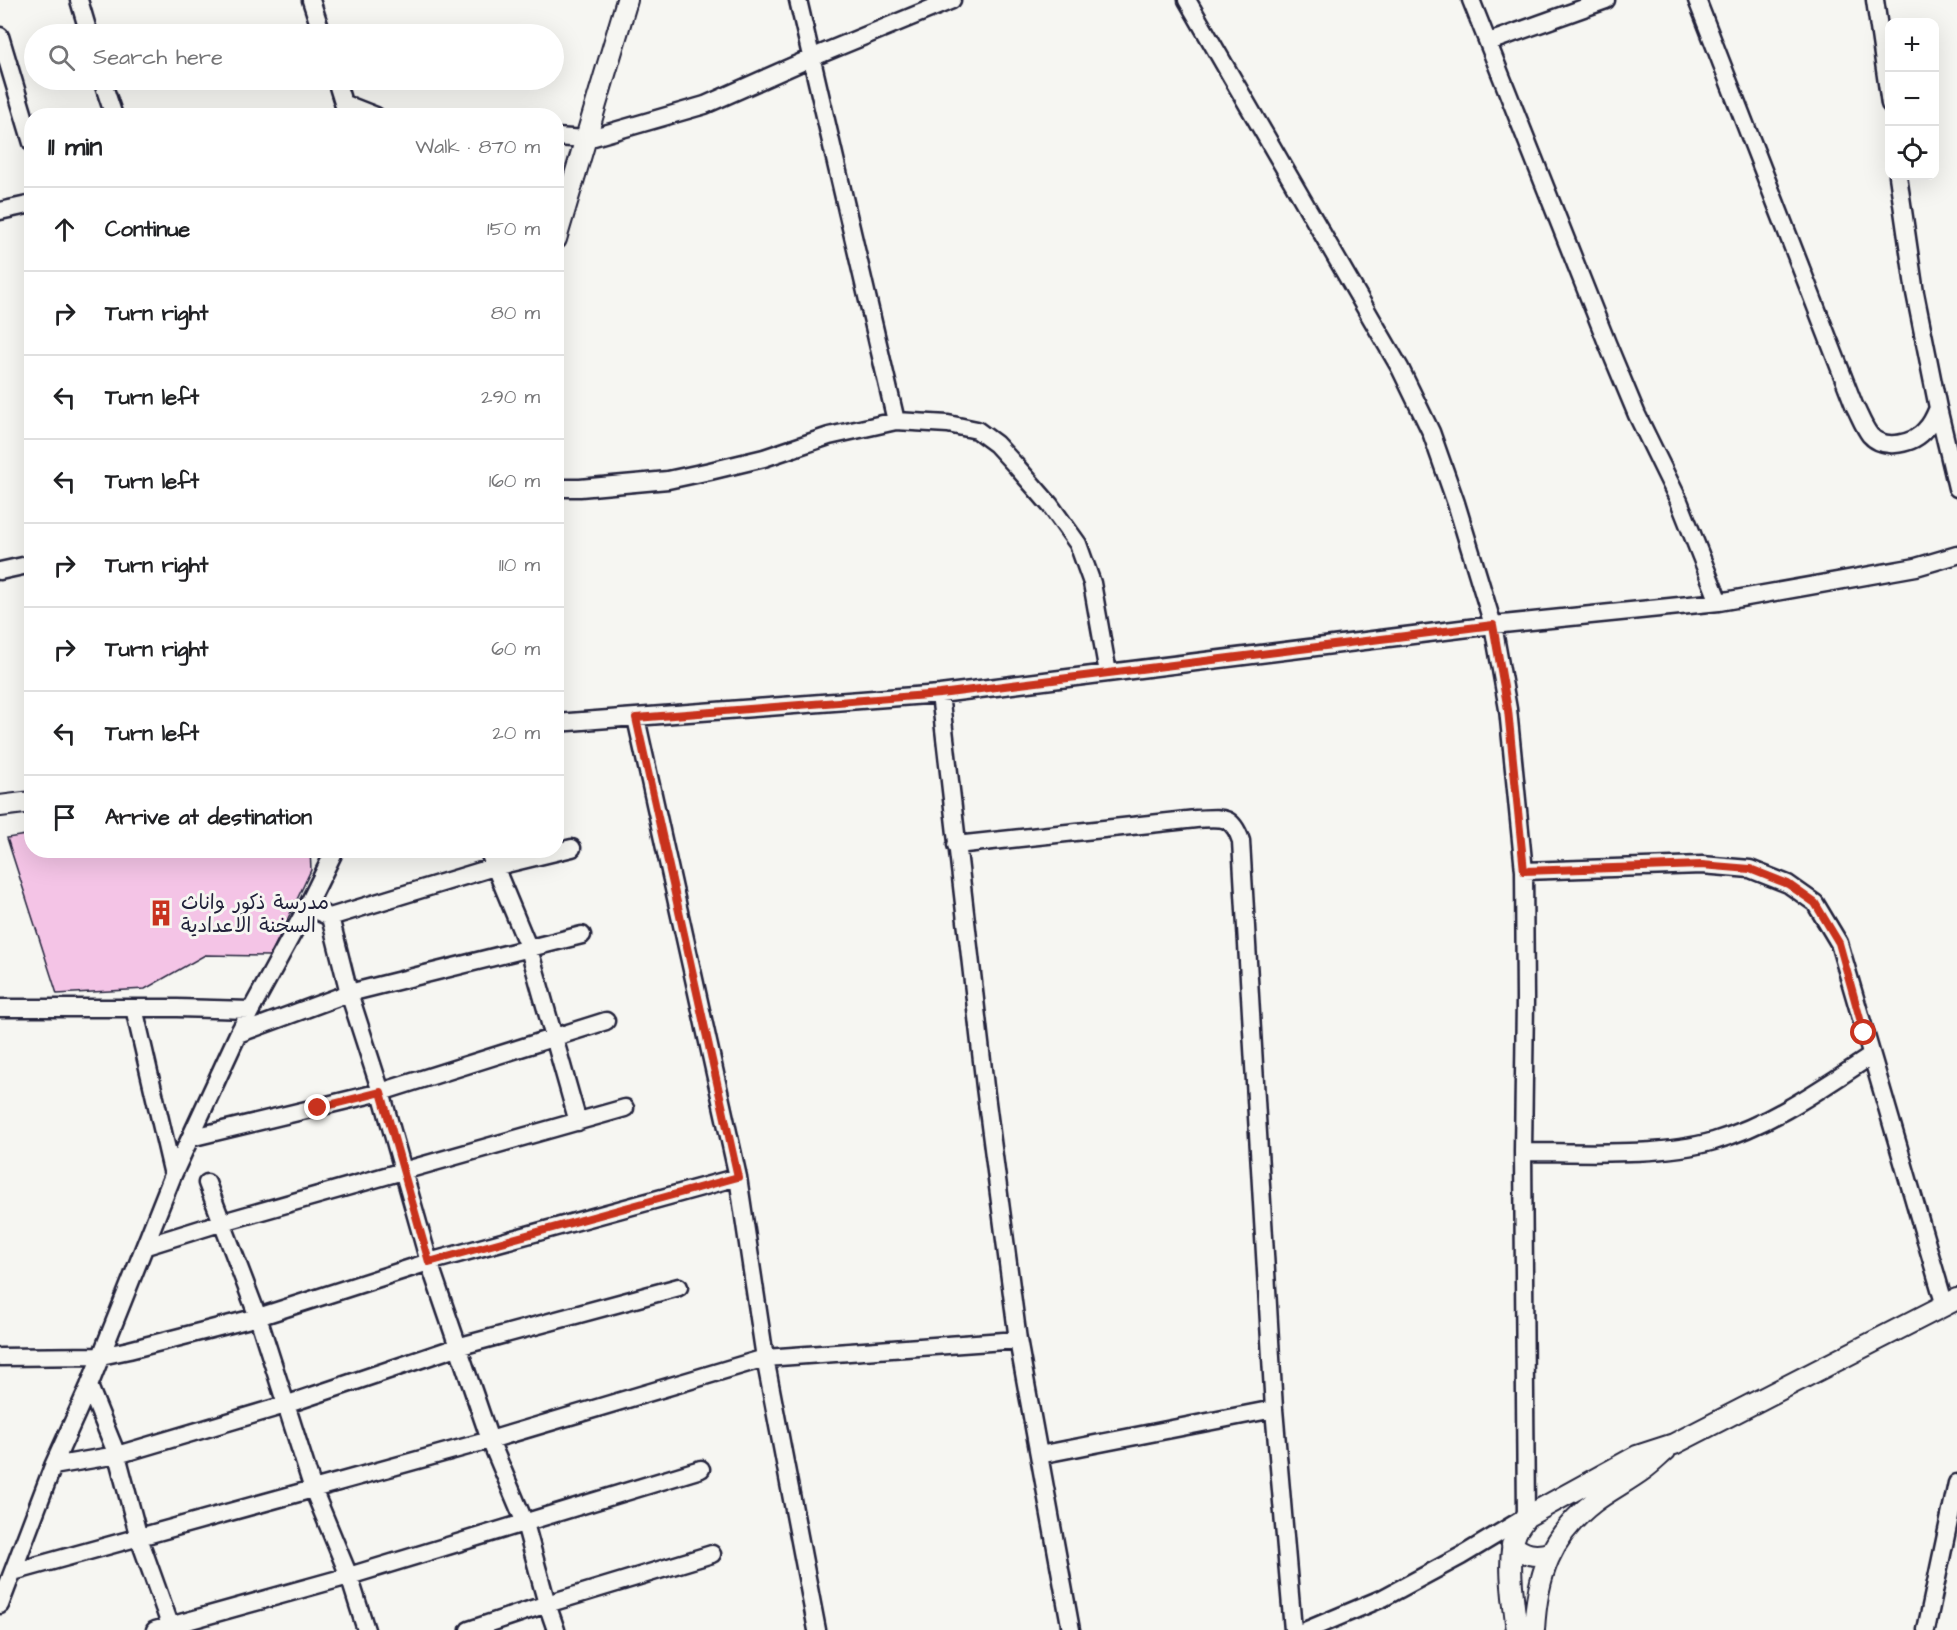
<!DOCTYPE html>
<html lang="en">
<head>
<meta charset="utf-8">
<style>
	:root { --surface:#fff; --page:#f6f6f6; --text:#202124; --muted:#757577; --line:#e0e0e0 }
	body { margin:0; font-family:"Architects Daughter","Playpen Sans Arabic",sans-serif; background:var(--page); color:var(--text) }
	.controls { position:absolute; right:18px; top:18px; display:grid; overflow:hidden; border-radius:12px; box-shadow:0 6px 24px #0002 }
	.controls button { width:54px; height:54px; display:grid; place-items:center; padding:0; border:0; border-bottom:2px solid var(--line); background:var(--surface); color:var(--text); font:30px sans-serif }
	.stop { position:absolute; width:18px; height:18px; margin:-14px; border:4px solid #c8321e; border-radius:50%; background:#fff }
	.stop.end { background:#c8321e; border-color:#fff; box-shadow:0 2px 6px #0008 }
	.list { margin:0; padding:0; list-style:none }
	h2 { display:flex; justify-content:space-between; align-items:center; height:78px; margin:0; padding:0 24px; font-size:26px }
	h2 small { font-size:20px; font-weight:400; color:var(--muted) }
	.list li { display:grid; grid-template-columns:39px 1fr auto; gap:18px; align-items:center; box-sizing:border-box; height:84px; padding:0 24px; border-top:2px solid var(--line) }
	.list b { display:block; font-size:22px; white-space:nowrap }
	.list em { font-size:20px; font-style:normal; color:var(--muted) }
	.icon { flex:none; width:33px; height:33px; fill:none; stroke:currentColor; stroke-width:2; stroke-linecap:round; stroke-linejoin:round }
	.map { position:relative; flex:none; width:1957px; height:1630px; overflow:hidden }
	.search { position:absolute; background:var(--surface); box-shadow:0 6px 24px #0002; left:24px; top:24px; width:540px; height:66px; display:flex; align-items:center; gap:15px; box-sizing:border-box; padding:0 21px; border-radius:33px; color:var(--muted); font-size:22px }
	.panel { position:absolute; background:var(--surface); box-shadow:0 6px 24px #0002; left:24px; top:108px; width:540px; height:750px; border-radius:24px }
	.map>svg:first-child { display:block }
	.building { fill:#f4c4e6; stroke:#22223b; stroke-width:1.5 }
	.lines { fill:none; stroke-linecap:round; stroke-linejoin:round }
	.minor-casing { stroke:#22223b; stroke-width:21 }
	.tertiary-casing { stroke:#22223b; stroke-width:24 }
	.minor { stroke:#f6f6f2; stroke-width:16 }
	.tertiary { stroke:#f6f6f2; stroke-width:20 }
	.route { stroke:#c8321e; stroke-width:8 }
	.labels { text-anchor:middle; stroke-width:6; stroke-linejoin:round; paint-order:stroke }
	.poi-label { font-size:20px; fill:#22223b; stroke:#f6f6f2; text-anchor:start }
</style>
</head>
<body>
<div class="map">
<svg width="1957" height="1630" viewBox="0 0 1957 1630">
	<rect width="100%" height="100%" fill="#f6f6f2"/>
	<filter id="ink" filterUnits="userSpaceOnUse"><feTurbulence type="fractalNoise" baseFrequency=".0167" numOctaves="2"/><feDisplacementMap in="SourceGraphic" scale="12" xChannelSelector="R" yChannelSelector="G"/><feConvolveMatrix kernelMatrix="1 2 1 2 8 2 1 2 1" color-interpolation-filters="sRGB"/></filter>
	<g filter="url(#ink)">
		<path class="building" d="M32,834V850H310L311,870L270,956L205,955L145,989L57,994L7,838Z"/>
		<g class="lines">
			<g class="minor-casing">
				<path id="minor" d="M79,0L89,34
					M311,0L322,34
					M798,0L896,421
					M1187,0L1400,368L1431,432L1456,503L1493,625L1508,709L1524,871L1525,999L1523,1152L1526,1517L1461,1556L1383,1598L1307,1630
					M1471,0L1607,343L1637,415L1679,501L1719,602
					M1697,0L1854,405C1859,414 1863,426 1870,435C1884,451 1914,444 1926,429C1932,423 1935,415 1938,408
					M1875,0L1890,104
					M0,36L32,143
					M1489,42L1606,0
					M102,80L114,116
					M336,80L347,116
					M343,103L376,116
					M556,137L587,139L705,105L811,58L952,0
					M1898,176L1915,293L1938,408L1957,488
					M0,211L32,204
					M556,488H580L668,480L710,471L764,458L829,436L896,421L948,424L977,430L996,444L1017,467L1050,505L1078,544L1092,583L1108,673
					M0,571L32,564
					M940,694L985,1087L1018,1340L1071,1630
					M636,718L738,1177L765,1358L1018,1340
					M556,723L940,694L1493,625L1719,602L1916,567L1957,555
					M956,845L1196,819C1221,818 1232,814 1241,841L1274,1409L1293,1630
					M488,850L529,949L578,1122
					M1524,871L1702,865L1750,869L1788,884L1815,903L1839,943L1945,1306
					M307,907L330,917L494,867L572,848
					M330,917L349,993L381,1092L429,1262L490,1440L525,1523L547,1604L556,1630
					M0,1008H177L250,1010
					M134,1008L173,1175
					M238,1034L349,993L582,935
					M190,1138L381,1092L606,1021
					M1523,1152C1582,1152 1659,1157 1714,1141C1772,1124 1822,1088 1871,1056
					M207,1183L258,1317L313,1489L349,1576L366,1630
					M146,1246L223,1222L625,1108
					M0,1357L101,1356L129,1350L258,1317L429,1262L738,1177
					M89,1386L117,1455L139,1538L172,1630
					M1039,1455L1274,1409
					M53,1466L117,1455L285,1405L457,1347L679,1287
					M13,1572L490,1440L765,1358L817,1630
					M0,1605L53,1466L89,1386L173,1175L238,1034L307,907L335,850
					M155,1630L349,1576L701,1469
					M469,1630L547,1604L712,1554
					M1926,1630L1957,1483"/>
			</g>
			<g class="tertiary-casing">
				<path id="tertiary" d="M556,239L627,0
					M0,806L32,802
					M1512,1545C1525,1555 1534,1557 1550,1553
					M1517,1630C1514,1606 1506,1555 1516,1533C1518,1528 1523,1522 1526,1517L1637,1456L1674,1444L1957,1299
					M1534,1630C1537,1576 1550,1536 1594,1502C1610,1490 1628,1481 1644,1469C1651,1464 1658,1457 1665,1451"/>
			</g>
			<use href="#minor" class="minor"/>
			<use href="#tertiary" class="tertiary"/>
		</g>
	</g>
	<g class="lines" filter="url(#ink)">
		<path class="route" d="M318,1108L381,1092L429,1262L738,1177L636,718L940,694L1493,625L1508,710L1524,871L1702,865L1750,869L1788,884L1815,903L1839,943L1864,1033"/>
	</g>
	<defs>
		<g id="building-bare" transform="scale(2.07)"><path d="M-4-6H4V6H1V3H-1V6H-4ZM-2.5-4.3h1.7v1.8h-1.7ZM.8-4.3h1.7v1.8H.8ZM-2.5-1h1.7V.8h-1.7ZM.8-1h1.7V.8H.8Z" fill="#c8321e" stroke="#f6f6f2" stroke-width="2.5" paint-order="stroke"/></g>
	</defs>
	<g fill-rule="evenodd">
		<use href="#building-bare" x="161" y="913"/>
	</g>
	<g class="labels">
		<g class="poi-label">
			<text x="181" y="909">مدرسة ذكور واناث<tspan x="181" dy="23">السخنة الاعدادية</tspan></text>
		</g>
	</g>
</svg>
<div class="controls">
<button>+</button>
<button>−</button>
<button><svg class="icon" aria-label="locate" viewBox="0 0 24 24"><circle cx="12" cy="12" r="6"/><path d="M12 2v4M12 18v4M2 12h4M18 12h4"/></svg></button>
</div>
<div class="stop" style="left:1864px;top:1033px"></div>
<div class="stop end" style="left:318px;top:1108px"></div>
<div class="search"><svg class="icon" aria-label="search" viewBox="0 0 24 24"><circle cx="10" cy="10" r="6"/><path d="M15 15l6 6"/></svg>Search here</div>
<section class="panel">
<h2>11 min<small>Walk · 870 m</small></h2>
<ul class="list">
<li><svg class="icon" aria-label="ahead" viewBox="0 0 24 24"><path d="M12 20V5M6 11l6-6 6 6"/></svg><div><b>Continue</b></div><em>150 m</em></li>
<li><svg class="icon" aria-label="right" viewBox="0 0 24 24"><path d="M7 20v-9h11M14 6l5 5-5 5"/></svg><div><b>Turn right</b></div><em>80 m</em></li>
<li><svg class="icon" aria-label="left" viewBox="0 0 24 24"><path d="M17 20v-9H6M10 6l-5 5 5 5"/></svg><div><b>Turn left</b></div><em>290 m</em></li>
<li><svg class="icon" aria-label="left" viewBox="0 0 24 24"><path d="M17 20v-9H6M10 6l-5 5 5 5"/></svg><div><b>Turn left</b></div><em>160 m</em></li>
<li><svg class="icon" aria-label="right" viewBox="0 0 24 24"><path d="M7 20v-9h11M14 6l5 5-5 5"/></svg><div><b>Turn right</b></div><em>110 m</em></li>
<li><svg class="icon" aria-label="right" viewBox="0 0 24 24"><path d="M7 20v-9h11M14 6l5 5-5 5"/></svg><div><b>Turn right</b></div><em>60 m</em></li>
<li><svg class="icon" aria-label="left" viewBox="0 0 24 24"><path d="M17 20v-9H6M10 6l-5 5 5 5"/></svg><div><b>Turn left</b></div><em>20 m</em></li>
<li><svg class="icon" aria-label="arrive" viewBox="0 0 24 24"><path d="M6 21V4h12l-3 4 3 4H6"/></svg><div><b>Arrive at destination</b></div></li>
</ul>
</section>
</div>
</body>
</html>
